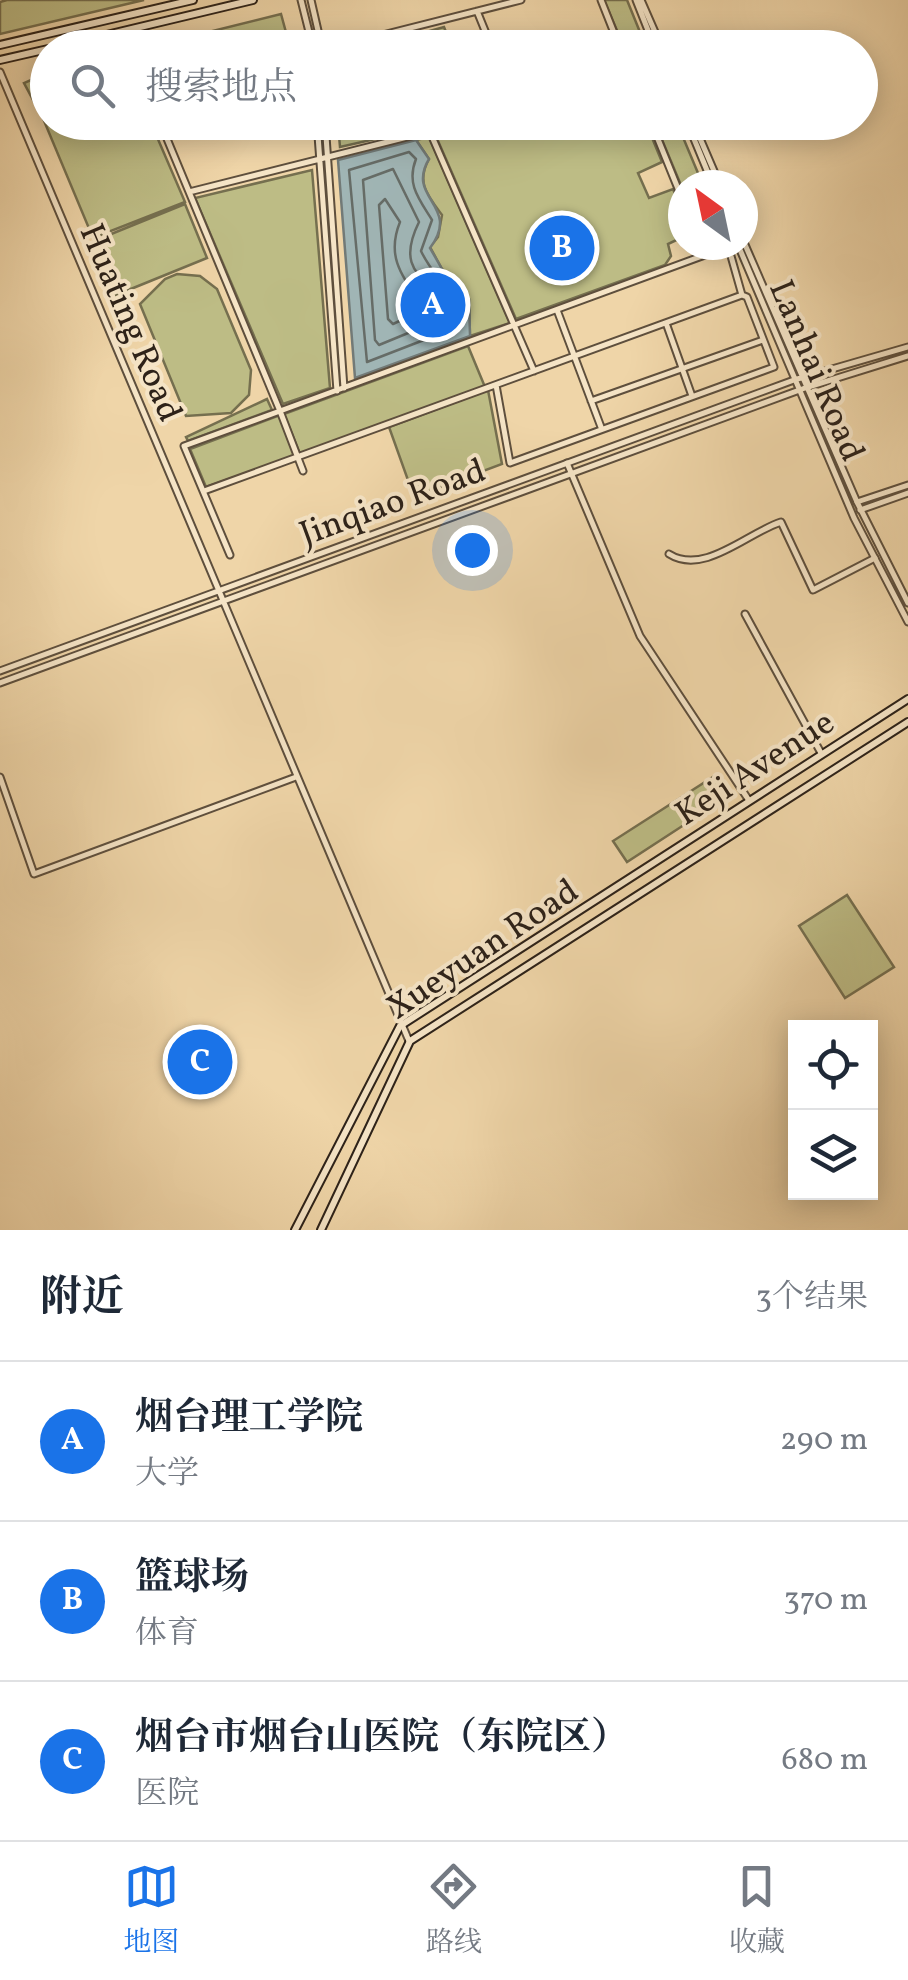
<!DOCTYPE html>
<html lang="zh">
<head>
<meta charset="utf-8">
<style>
	:root { --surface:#fff; --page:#f2f2f3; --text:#1f2937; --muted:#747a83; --line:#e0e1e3; --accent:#1a73e8 }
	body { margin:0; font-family:Vollkorn,"Noto Serif SC",serif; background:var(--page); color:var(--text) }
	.controls { position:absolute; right:30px; bottom:30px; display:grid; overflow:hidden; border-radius:0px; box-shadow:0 5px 25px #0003 }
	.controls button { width:90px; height:90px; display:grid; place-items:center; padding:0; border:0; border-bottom:2px solid var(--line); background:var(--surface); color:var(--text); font:50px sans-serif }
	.compass { position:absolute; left:668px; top:170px; width:90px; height:90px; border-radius:50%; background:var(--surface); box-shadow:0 5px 25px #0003; rotate:327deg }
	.you { position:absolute; left:472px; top:550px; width:35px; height:35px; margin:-25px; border:8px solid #fff; border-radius:50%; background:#1a73e8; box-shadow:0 0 0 15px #1a73e833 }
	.badge { display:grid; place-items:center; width:65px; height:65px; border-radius:50%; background:var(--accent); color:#fff; font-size:32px; font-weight:700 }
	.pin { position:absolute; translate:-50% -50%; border:5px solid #fff; box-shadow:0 2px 10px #0006 }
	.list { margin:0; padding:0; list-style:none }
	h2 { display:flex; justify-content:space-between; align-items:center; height:130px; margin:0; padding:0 40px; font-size:42px }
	h2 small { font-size:32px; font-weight:400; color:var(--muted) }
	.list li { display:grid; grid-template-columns:65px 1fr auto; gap:30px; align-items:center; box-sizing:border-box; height:160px; padding:0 40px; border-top:2px solid var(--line) }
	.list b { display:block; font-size:38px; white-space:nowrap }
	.list p { margin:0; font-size:32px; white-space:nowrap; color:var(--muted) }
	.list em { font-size:32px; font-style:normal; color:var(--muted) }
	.icon { flex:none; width:55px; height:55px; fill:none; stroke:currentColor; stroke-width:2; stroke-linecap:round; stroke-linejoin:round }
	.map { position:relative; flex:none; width:908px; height:1230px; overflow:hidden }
	.search { position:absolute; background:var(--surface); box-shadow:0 5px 25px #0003; left:30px; right:30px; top:30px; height:110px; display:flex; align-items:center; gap:25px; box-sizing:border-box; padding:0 35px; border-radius:55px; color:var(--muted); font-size:38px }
	.sheet { height:610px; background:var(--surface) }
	nav { display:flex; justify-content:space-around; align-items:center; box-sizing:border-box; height:140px; border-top:2px solid var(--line); background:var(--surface); font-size:28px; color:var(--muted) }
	nav a { display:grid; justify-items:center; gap:5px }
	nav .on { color:var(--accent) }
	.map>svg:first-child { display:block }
	.green { fill:#bdbc85; stroke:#756f4f; stroke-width:2.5 }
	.water { fill:#a0b5b5; stroke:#727a77; stroke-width:2.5 }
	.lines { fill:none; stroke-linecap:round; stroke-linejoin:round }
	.shore { stroke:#666c67; stroke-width:2.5 }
	.minor-casing { stroke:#5e4f3d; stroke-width:9 }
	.tertiary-casing { stroke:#5e4f3d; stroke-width:9 }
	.secondary-casing { stroke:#2d2219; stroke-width:10 }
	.minor { stroke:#f5e4c6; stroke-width:5 }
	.tertiary { stroke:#f5e4c6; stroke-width:5 }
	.secondary { stroke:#f5e4c6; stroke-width:6 }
	.labels { text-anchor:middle; stroke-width:8; stroke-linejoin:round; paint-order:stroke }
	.street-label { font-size:35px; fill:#2d2219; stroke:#f5e4c6 }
</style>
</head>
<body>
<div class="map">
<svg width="908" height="1230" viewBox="0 0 908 1230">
	<rect width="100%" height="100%" fill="#efd5a8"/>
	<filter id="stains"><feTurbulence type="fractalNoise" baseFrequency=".002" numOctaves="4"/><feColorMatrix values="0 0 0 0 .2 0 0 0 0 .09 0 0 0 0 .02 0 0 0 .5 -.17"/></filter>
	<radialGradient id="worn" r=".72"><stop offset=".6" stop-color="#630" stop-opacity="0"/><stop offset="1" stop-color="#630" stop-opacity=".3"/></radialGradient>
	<path class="green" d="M7,0H144L0,34V2Z
		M604,0H627L646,47H624Z
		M281,14L290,47H148Z
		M444,27L452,47H371L379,45Z
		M47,73V109L39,111L24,83Z
		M47,115L48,122L151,123L185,202L93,238L42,116Z
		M338,123V122L446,123L340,147Z
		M481,123H646L662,162L638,173L649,198L673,189L683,212V237L668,244L671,256L665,265L516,319L435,134Z
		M655,123H677L703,185H683V190Z
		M429,137L510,323L470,336L469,299L442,269L430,247L438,237L442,215C427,195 416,182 429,159L416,140Z
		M312,170L330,388L283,404L195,198Z
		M185,204L207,258L116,295L94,241Z
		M177,274L200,276L217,289L251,370L249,395L231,413L186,416L140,304L165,279Z
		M468,346L485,387L300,454L284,414Z
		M488,390L502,464L414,497L389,427Z
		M267,399L272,410L188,441L186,437Z
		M280,415L295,456L206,487L190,449Z
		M716,775L730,795L627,862L613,841Z
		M847,895L894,967L845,998L799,926Z"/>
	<path class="water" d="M416,140L429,159C405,199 462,205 430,248L442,269L469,299L470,336L355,378L338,160Z"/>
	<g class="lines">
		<path class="shore" d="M409,152L416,159C406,184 419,199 432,220L421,251C434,279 459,295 460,326L367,362L349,170Z
			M393,169L419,222C389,283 445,277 447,317L379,345L375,340L363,180Z
			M385,199L400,222C385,259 404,278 425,309L393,324L388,319L379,205Z"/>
		<g class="minor-casing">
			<path id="minor" d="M301,0L313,48
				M311,0L322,48
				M601,0L620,48
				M477,11L492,48
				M331,48L521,0
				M160,122L280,411L705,255L701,245
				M317,122L337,391
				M325,122L344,388
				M651,122L683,201
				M430,132L534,371
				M189,192L467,122
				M557,310L601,427
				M666,323L692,396
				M496,385L510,463L774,367L747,297L742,295
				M591,401L763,340
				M567,463L640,636L748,799
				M204,491L742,295L729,249L705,255
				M857,502L908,485
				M860,510L908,493
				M669,554C704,576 747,533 781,522L813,590L875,558
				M230,555L184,446L280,411L303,471
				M745,614L821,753
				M0,777L34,874L296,777"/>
		</g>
		<g class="tertiary-casing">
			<path id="tertiary" d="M636,0L655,48
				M641,0L662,48
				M0,72L409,1041
				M687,122L713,185
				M693,122L720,185
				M743,240L857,502L908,603
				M738,245L854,518L908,622
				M0,671L794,380L908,347
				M0,683L805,388L908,356"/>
		</g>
		<g class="secondary-casing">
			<path id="secondary" d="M0,45L193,0
				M52,48L253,0
				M0,60L48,49
				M295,1230L400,1026L908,699
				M321,1230L410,1041L908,722"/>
		</g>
		<use href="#minor" class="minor"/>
		<use href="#tertiary" class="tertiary"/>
		<use href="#secondary" class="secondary"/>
	</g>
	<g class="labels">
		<g class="street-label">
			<text transform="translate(132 322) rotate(67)" y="12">Huating Road</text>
			<text transform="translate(818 370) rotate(67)" y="12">Lanhai Road</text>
			<text transform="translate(392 501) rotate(-20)" y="12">Jinqiao Road</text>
			<text transform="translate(754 767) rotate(-33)" y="12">Keji Avenue</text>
			<text transform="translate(482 948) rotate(-34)" y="12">Xueyuan Road</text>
		</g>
	</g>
	<rect width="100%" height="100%" filter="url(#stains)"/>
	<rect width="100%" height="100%" fill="url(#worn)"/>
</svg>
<div class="controls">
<button><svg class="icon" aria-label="locate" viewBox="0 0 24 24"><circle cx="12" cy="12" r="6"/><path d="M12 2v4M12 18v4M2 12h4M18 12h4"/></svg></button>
<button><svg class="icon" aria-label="layers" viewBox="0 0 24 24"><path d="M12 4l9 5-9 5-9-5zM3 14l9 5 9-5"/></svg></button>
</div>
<svg class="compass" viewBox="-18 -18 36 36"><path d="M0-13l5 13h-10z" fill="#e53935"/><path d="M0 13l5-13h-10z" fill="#747a83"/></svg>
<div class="you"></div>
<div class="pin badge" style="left:433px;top:305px">A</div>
<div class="pin badge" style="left:562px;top:248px">B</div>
<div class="pin badge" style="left:200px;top:1062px">C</div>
<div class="search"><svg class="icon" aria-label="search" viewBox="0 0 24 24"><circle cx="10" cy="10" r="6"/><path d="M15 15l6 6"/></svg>搜索地点</div>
</div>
<section class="sheet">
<h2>附近<small>3个结果</small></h2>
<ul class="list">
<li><span class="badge">A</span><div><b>烟台理工学院</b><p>大学</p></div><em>290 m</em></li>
<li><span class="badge">B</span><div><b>篮球场</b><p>体育</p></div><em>370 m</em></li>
<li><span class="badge">C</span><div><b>烟台市烟台山医院（东院区）</b><p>医院</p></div><em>680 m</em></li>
</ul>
</section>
<nav>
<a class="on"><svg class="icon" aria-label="map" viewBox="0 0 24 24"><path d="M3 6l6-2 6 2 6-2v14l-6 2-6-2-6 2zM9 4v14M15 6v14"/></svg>地图</a>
<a><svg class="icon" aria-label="directions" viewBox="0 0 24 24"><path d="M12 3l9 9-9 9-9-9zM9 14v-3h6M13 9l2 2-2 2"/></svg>路线</a>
<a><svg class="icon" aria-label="saved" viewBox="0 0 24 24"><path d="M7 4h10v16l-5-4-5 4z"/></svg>收藏</a>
</nav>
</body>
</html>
